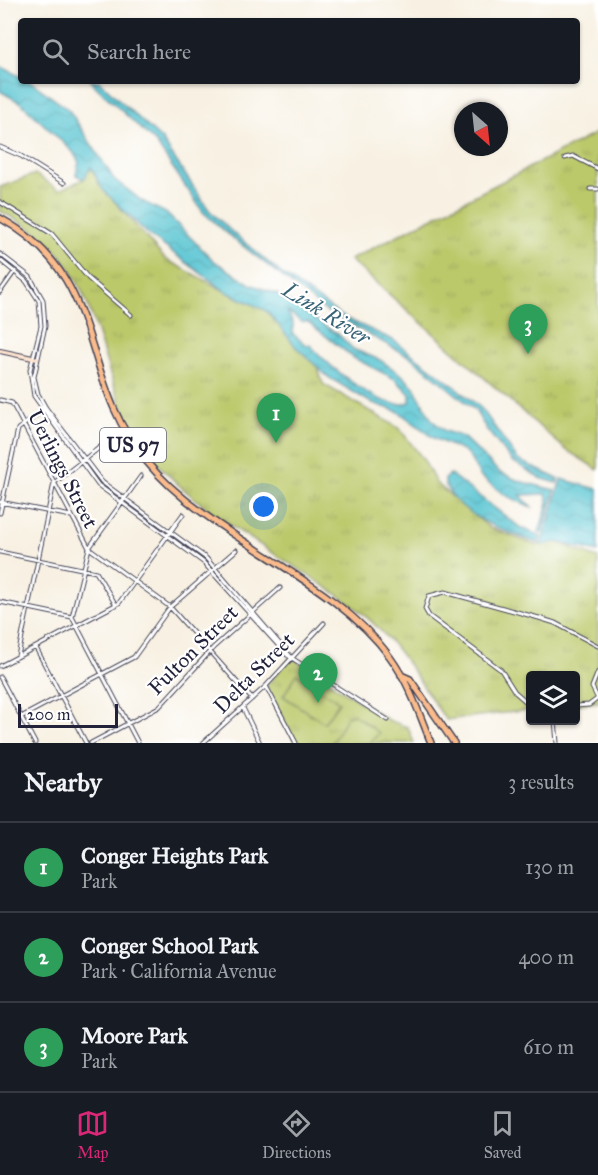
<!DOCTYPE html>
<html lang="en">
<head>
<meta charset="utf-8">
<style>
	:root { --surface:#171b24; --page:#242831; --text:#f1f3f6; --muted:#9ea1a6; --line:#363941; --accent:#db2777 }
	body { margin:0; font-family:"IM FELL Great Primer",serif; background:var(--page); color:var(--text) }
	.controls { position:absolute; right:18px; bottom:18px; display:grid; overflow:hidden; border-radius:6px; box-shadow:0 2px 4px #0004 }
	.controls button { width:54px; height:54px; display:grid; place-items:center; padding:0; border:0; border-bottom:2px solid var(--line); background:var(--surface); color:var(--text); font:30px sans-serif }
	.compass { position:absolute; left:454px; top:102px; width:54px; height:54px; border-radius:50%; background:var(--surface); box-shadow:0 2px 4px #0004; rotate:153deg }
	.scale { position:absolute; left:18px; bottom:15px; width:100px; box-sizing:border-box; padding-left:6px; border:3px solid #22223b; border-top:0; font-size:16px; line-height:21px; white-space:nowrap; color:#22223b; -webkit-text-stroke:4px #fff; paint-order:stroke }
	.you { position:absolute; left:264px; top:507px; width:21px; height:21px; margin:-15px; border:4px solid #fff; border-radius:50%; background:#1a73e8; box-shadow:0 0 0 9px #1a73e833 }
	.badge { display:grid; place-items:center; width:39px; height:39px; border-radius:50%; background:var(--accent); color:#fff; font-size:20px; font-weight:700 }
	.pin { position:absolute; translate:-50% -50px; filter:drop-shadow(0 2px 3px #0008) }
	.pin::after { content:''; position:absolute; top:32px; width:21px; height:18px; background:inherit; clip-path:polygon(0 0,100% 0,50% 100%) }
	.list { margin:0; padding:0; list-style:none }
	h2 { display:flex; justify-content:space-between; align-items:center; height:78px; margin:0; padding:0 24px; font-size:26px }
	h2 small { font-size:20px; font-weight:400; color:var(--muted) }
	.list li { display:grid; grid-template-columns:39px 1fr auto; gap:18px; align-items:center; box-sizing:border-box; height:90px; padding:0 24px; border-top:2px solid var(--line) }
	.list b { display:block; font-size:22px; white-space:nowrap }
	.list p { margin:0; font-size:20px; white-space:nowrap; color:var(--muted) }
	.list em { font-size:20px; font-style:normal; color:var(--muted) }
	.icon { flex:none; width:33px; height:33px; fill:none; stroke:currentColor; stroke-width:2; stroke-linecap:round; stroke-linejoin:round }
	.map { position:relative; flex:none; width:598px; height:743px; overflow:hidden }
	.search { position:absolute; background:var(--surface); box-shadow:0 2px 4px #0004; left:18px; right:18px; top:18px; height:66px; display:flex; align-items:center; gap:15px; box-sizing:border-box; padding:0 21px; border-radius:6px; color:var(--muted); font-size:22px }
	.sheet { height:348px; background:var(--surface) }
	nav { display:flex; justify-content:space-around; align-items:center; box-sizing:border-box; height:84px; border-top:2px solid var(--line); background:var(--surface); font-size:16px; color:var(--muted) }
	nav a { display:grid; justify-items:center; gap:3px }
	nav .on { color:var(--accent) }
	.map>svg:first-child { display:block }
	.grass { fill:url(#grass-tufts); stroke:#6f7653; stroke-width:1.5 }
	.pitch { fill:#bcc96b; stroke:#6f7653; stroke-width:1.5 }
	.water { fill:url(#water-waves); stroke:#3e7486; stroke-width:1.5; fill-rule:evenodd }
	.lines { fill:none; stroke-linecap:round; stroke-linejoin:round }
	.street-casing { stroke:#424154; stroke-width:5 }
	.secondary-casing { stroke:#424154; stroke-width:6 }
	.highway-casing { stroke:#424154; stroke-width:8 }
	.street { stroke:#fff; stroke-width:3 }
	.secondary { stroke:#fde4d1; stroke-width:4 }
	.highway { stroke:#fabb8c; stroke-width:5 }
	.labels { text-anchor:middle; stroke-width:4.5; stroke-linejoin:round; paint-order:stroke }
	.shield { fill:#fff; stroke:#646476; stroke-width:1.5 }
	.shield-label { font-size:20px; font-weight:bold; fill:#22223b }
	.street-label { font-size:21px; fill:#22223b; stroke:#fff }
	.water-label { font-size:22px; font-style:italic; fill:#386377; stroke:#fff }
</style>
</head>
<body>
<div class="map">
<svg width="598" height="743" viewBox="0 0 598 743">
	<defs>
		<pattern id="grass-tufts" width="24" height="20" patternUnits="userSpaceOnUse" patternTransform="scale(1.5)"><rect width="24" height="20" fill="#bcc96b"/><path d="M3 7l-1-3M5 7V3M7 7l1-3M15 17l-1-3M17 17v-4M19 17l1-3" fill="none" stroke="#a1ac5e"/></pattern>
		<pattern id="water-waves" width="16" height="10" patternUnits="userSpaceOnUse" patternTransform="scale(1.5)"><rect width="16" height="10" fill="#59c5d2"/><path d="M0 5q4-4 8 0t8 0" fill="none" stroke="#4da9b5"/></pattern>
	</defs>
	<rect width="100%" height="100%" fill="#fff"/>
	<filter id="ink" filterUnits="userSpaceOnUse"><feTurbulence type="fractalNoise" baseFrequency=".0167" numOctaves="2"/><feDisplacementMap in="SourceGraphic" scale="12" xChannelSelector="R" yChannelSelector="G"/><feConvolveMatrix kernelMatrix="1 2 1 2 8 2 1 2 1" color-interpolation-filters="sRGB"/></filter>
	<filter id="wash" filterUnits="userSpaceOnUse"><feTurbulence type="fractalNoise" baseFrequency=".008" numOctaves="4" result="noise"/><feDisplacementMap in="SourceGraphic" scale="24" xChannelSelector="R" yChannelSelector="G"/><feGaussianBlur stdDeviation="1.35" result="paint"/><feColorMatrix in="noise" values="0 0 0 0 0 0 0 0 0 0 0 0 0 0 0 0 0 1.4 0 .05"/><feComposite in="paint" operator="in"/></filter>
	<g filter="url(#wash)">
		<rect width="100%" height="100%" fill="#f8f1e3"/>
		<path class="grass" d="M598,132V470L565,449L350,260Z
			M89,167H91L99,184L165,259L236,297L263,308L318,368L323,384L399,428L423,459L436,483L490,528L536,545L557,542L598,558V702L576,705V676H530V710L446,720C424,689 404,653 376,626C358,607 333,592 311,577C255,541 192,506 149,454C103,397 106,318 64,260C48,238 24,223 0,211V187L35,174L59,190L84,179Z
			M291,657L388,720L408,727L414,743H296L266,686Z"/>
		<path class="pitch" d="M297,674L339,702L324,723L283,696Z
			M353,714L379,733L370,743H332L347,716Z"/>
		<path class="water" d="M0,66L21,77V81H30L69,110L114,179L142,201L166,213L214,261L250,284L277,294L339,335L353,349L380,360L402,375L414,387L432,420L445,431L463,437L499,472L519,481L555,490L542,533L539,532L548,503L546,494L520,495L533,508L505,495L480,476L467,453L434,438L399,412L370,402L328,377L296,347L267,311L225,291L149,235L103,190L91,167L84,179L76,175L79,162L73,152L21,103L0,91ZM287,311L302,322H308L354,358L395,379L410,394V402C384,415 327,364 310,345H306L293,334V323Z
			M90,81H99L162,140L209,210L230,230L281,273L345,318L393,340L453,385L482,409L518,460L558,479L557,483L540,478L512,461L487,430L475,410L412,358L326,311L229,235L203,212L156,143Z
			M450,474L521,528L541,536L539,543C509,534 459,516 445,484V479Z
			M561,479L598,489V552L557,542L541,545Z"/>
	</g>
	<g filter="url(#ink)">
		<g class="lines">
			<g class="street-casing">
				<path id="street" d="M0,147L21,156L64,183
					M565,158L573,156L598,169
					M590,189H598
					M0,202L52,234L88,278L131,315
					M0,254L30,277L43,300L45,326L34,377L38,394L46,408L102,482L206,558L291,657
					M0,260L26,281L39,301L41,326L30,370L34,396L98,485L203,562L287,655L388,720
					M0,292L15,271
					M0,400L12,403L89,548L170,607L252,699
					M0,502L71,516
					M0,513L18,429L42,411
					M0,552L96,572L116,605
					M0,602L72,617
					M36,648L86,743
					M18,656L54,483L113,437
					M0,666L119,603L183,514
					M598,672L592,687L598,699
					M0,677L35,743
					M266,686L296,743
					M530,705L515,692L501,670L429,616L425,609L429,596L445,592L539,618L555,623L598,646
					M576,706L589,705L597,699
					M243,708L260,743
					M21,717L134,657L170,607L236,550
					M555,720L557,743
					M91,743L159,707L214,647L280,588
					M138,743L72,617L89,548L141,476
					M203,743L266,686L324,623"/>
			</g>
			<g class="secondary-casing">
				<path id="secondary" d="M0,351L37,359"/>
			</g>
			<g class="highway-casing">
				<path id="highway" d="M0,218C109,278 76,377 146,461C210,539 331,576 390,657C409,683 419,713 431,743
					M401,675L410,679L454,743"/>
			</g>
			<use href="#street" class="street"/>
			<use href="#secondary" class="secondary"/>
			<use href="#highway" class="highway"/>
		</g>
	</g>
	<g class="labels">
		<rect class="shield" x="100" y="428" width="66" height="34" rx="4.5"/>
		<g class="shield-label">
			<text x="133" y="452">US 97</text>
		</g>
		<g class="street-label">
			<text transform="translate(63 469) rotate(63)" y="7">Uerlings Street</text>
			<text transform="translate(193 650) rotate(-45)" y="7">Fulton Street</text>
			<text transform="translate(254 673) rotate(-45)" y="7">Delta Street</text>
		</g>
		<g class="water-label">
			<text transform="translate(327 313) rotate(32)" y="8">Link River</text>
		</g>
	</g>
</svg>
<div class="controls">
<button><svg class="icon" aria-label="layers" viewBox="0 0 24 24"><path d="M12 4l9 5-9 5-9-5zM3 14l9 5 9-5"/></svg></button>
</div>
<svg class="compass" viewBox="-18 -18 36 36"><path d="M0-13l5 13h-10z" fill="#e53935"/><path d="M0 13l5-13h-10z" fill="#9ea1a6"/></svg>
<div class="scale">200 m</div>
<div class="you"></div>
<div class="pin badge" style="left:276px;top:443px;background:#2e9e5b">1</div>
<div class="pin badge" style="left:318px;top:703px;background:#2e9e5b">2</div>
<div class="pin badge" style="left:528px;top:354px;background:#2e9e5b">3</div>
<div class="search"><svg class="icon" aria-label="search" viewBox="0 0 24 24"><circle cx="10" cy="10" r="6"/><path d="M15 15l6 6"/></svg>Search here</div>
</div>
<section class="sheet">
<h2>Nearby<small>3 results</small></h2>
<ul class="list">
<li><span class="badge" style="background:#2e9e5b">1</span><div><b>Conger Heights Park</b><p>Park</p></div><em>130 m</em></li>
<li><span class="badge" style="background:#2e9e5b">2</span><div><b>Conger School Park</b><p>Park · California Avenue</p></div><em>400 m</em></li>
<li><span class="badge" style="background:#2e9e5b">3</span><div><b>Moore Park</b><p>Park</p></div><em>610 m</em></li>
</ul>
</section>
<nav>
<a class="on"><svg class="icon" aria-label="map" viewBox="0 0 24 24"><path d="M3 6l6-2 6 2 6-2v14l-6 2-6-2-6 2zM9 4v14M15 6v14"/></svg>Map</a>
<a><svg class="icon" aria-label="directions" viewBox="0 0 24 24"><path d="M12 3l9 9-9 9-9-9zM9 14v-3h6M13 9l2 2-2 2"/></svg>Directions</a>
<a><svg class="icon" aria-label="saved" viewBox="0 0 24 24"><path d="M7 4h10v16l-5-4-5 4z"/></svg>Saved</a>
</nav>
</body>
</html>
